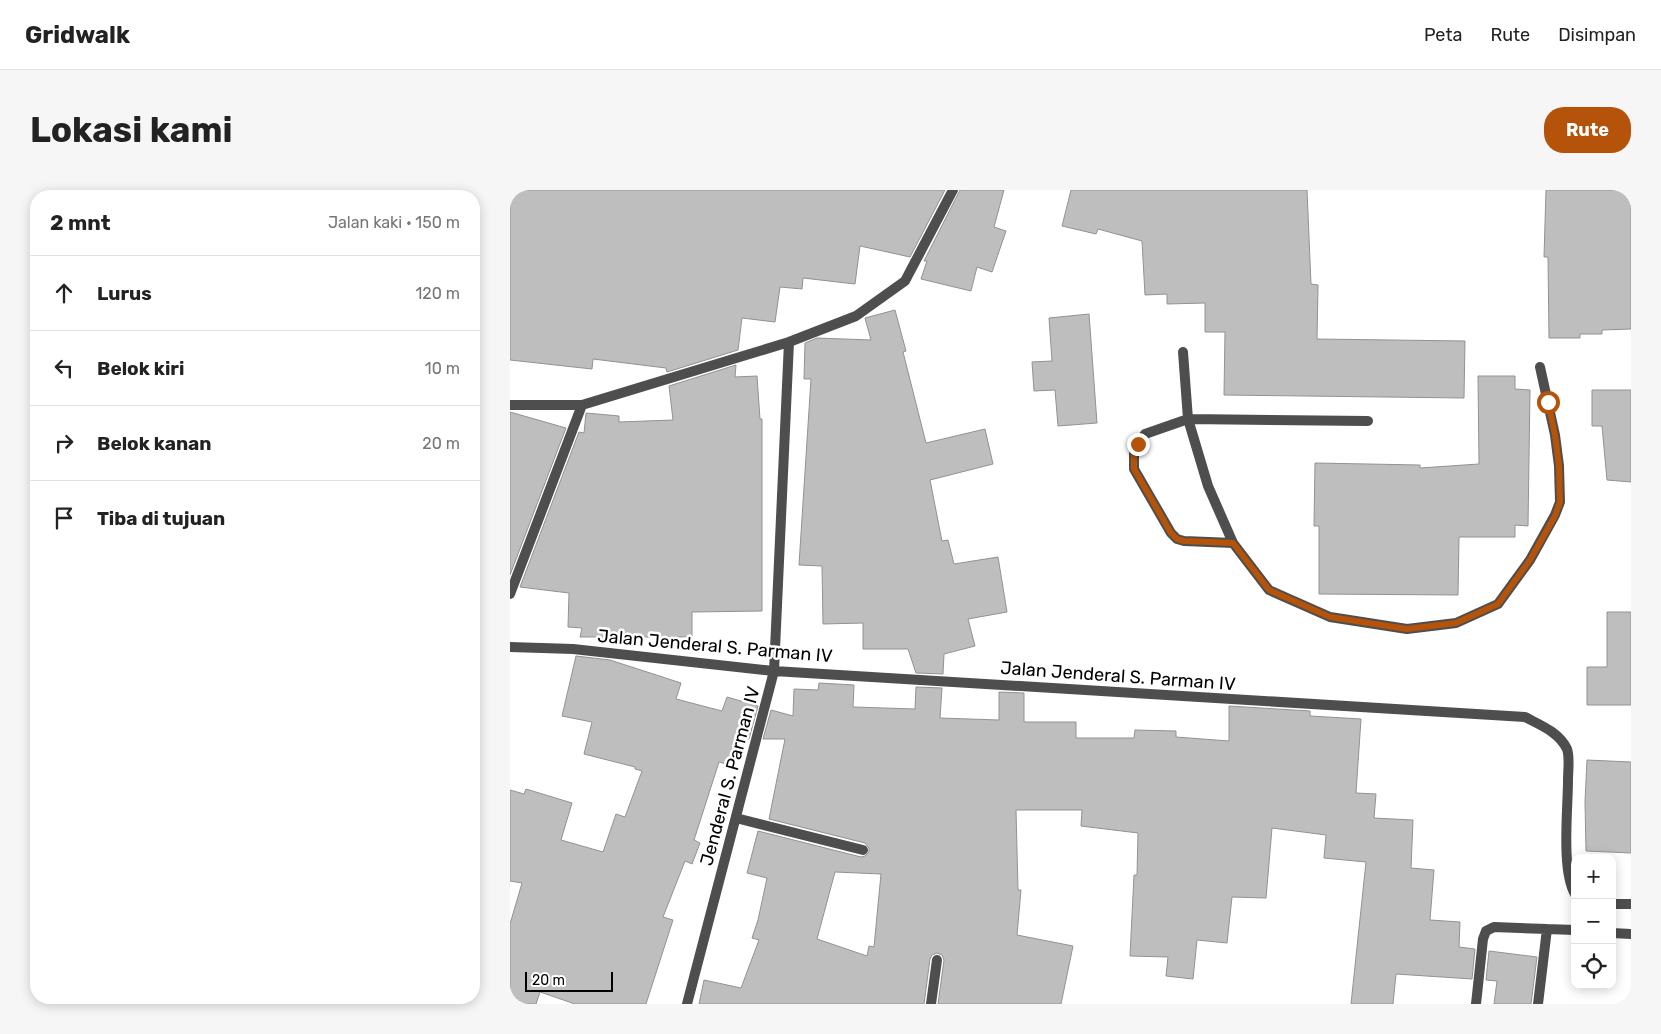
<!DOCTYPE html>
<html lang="id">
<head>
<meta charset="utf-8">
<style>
	:root { --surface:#fff; --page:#f6f6f6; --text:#222; --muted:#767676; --line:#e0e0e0; --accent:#b45309 }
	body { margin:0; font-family:Rubik,sans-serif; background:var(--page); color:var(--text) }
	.controls { position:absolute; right:15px; bottom:15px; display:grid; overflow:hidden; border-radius:10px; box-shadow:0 2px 12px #0003 }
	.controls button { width:45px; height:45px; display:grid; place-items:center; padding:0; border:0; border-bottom:1px solid var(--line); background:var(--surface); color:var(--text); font:25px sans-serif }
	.scale { position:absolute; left:15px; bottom:12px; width:88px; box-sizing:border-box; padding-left:5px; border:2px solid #000; border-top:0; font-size:14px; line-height:18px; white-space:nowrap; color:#000; -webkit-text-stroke:4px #fff; paint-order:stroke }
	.stop { position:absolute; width:15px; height:15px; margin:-11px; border:4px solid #b45309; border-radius:50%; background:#fff }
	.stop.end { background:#b45309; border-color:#fff; box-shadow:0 1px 5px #0008 }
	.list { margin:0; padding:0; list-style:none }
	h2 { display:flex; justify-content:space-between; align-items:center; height:65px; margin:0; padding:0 20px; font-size:21px }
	h2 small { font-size:16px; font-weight:400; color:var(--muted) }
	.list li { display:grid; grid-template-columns:32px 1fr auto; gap:15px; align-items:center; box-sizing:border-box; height:75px; padding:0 20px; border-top:1px solid var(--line) }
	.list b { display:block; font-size:19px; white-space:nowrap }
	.list em { font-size:16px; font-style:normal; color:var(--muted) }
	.icon { flex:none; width:28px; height:28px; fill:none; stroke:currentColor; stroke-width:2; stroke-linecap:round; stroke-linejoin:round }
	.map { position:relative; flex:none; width:1121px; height:814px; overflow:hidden; border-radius:20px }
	header { display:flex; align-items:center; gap:30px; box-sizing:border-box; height:70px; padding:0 25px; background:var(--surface); border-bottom:1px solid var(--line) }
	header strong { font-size:24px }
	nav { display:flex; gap:28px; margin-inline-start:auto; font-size:18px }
	.intro { display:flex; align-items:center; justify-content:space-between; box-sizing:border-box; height:120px; padding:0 30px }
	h1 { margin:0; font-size:35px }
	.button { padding:12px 22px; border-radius:20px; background:var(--accent); color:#fff; font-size:18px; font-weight:700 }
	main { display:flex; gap:30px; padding:0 30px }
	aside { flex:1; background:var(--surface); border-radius:20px; box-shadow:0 2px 12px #0003 }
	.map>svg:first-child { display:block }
	.building { fill:#bebebe; stroke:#929292; fill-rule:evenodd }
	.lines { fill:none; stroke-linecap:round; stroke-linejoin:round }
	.service { stroke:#4e4e4e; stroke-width:10 }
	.minor { stroke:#4e4e4e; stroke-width:10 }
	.route { stroke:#b45309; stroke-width:6 }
	.labels { text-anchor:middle; stroke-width:5; stroke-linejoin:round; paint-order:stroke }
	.street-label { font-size:18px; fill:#000; stroke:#fff }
</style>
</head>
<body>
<header>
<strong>Gridwalk</strong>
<nav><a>Peta</a><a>Rute</a><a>Disimpan</a></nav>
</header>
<div class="intro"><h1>Lokasi kami</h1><a class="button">Rute</a></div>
<main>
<aside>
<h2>2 mnt<small>Jalan kaki · 150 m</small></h2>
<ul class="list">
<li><svg class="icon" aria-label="ahead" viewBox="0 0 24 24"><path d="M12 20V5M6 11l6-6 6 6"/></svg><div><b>Lurus</b></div><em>120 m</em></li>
<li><svg class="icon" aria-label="left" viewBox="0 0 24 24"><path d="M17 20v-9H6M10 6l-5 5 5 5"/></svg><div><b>Belok kiri</b></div><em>10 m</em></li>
<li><svg class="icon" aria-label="right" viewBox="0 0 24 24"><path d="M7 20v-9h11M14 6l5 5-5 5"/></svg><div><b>Belok kanan</b></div><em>20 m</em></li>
<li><svg class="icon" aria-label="arrive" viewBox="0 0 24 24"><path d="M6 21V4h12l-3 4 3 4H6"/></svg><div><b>Tiba di tujuan</b></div></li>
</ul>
</aside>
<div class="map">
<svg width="1121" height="814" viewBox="0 0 1121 814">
	<rect width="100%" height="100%" fill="#fff"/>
	<path class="building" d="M0,0H435L400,67L350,56L345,94L293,88L292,99L270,97L265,132L232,128L228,160L157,182L156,178L83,169L82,179L0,170Z
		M450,0H494L484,37L496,41L482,82L467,77L461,101L411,89L417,71H414Z
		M561,0H797L801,94L808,95L807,149L955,151L954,208L714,205L715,142H695V113L657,114V104L635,105L632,51L588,39L586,44L552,36Z
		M1036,0H1121V139L1092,140V144H1070V148H1039L1038,67H1034Z
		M385,120L396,161L393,162L416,253L475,239L483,274L420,290L432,351L438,350L444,374L488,367L497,422L458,429L465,456L434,464L433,484L406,483L398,459H353V433L313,434L312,376L289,375L301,189H294L295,153L307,148L361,150L355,128Z
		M579,124L587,233L548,236L545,200L524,201L522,172L542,171L539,128Z
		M226,175L225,187L247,186L250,229H252V421L182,422V447H70L72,438L58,437L59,403L10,397L69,242L74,243L76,223L109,226V232L163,230L159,196Z
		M968,186H1005V199L1020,200L1018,336L1005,335V347H949L948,405L809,404V336H804L805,273L910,275V278L969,274Z
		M1082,200H1121V292L1097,290L1092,236H1082Z
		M0,222L56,238L0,385Z
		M1097,422H1121V515H1077V477H1097Z
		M66,466L100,470L171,493L166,509L212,521L217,507L248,516L239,549L228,548L220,575L209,572L184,650L190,653L182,674L175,671L153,727L163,730L136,814H65L30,802L26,814H0V734L12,693L0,691V600L14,604L16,599L62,613L51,650L93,662L106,624L115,627L132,581L125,579V577L74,564L82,532L52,526Z
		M309,493L344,495L343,517L405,519L406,497L432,498L430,528L489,530V502L514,503V532H566V548H624L625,540L666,541V547L719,551V516L800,521V526L851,529L846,603L866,604L864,628L903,630L901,678L924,680L920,730L950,732L949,757L965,759L962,789L886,784L883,814H841L856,672L814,668L816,645L762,638L756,708L722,707L717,753L687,750L683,789L656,786L658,767L620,766L624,685H627L628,643L571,636L572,620H506L508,700H511L507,745L563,756L551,814H428L434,770L432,765L427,763L422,765L420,769L414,814H189L194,790L231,798L249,750L242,748L248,730L257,688L237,683L248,641L351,667L355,666L359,662V658L355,653L259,629L275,549H253L261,520L283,526L284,499L308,500ZM325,682L371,684L364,757L359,756L357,766L307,749Z
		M1077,570L1121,572V663L1076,661L1075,612Z
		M979,761L1027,767L1021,814H984L987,791L976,790Z"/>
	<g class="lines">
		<path class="service" d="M673,162L678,229L698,296L723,353L759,400L820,427L897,439L946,433L988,414L1020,370L1045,325L1050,312L1049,276L1045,245L1030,177
			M723,353L674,351L667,349L661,343L624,279V264L628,254L635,244L678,229L858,231
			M1102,743L1121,744
			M966,814L973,749L976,741L984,737L1037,739
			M1028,814L1037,739L1065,740"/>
		<path class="minor" d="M0,215H72L279,152L346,126L395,91L443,0
			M0,404L72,215
			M0,457L63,459L264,481L1015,527C1030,535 1049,542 1057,559C1060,567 1058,581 1058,590C1058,619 1051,680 1065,704
			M226,628L353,660
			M1102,714H1121
			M177,814L264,481L279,152
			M421,814L427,770"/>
	</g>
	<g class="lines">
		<path class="route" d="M628,254L624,264V279L661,343L667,349L674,351L723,353L759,400L820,427L897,439L946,433L988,414L1020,370L1045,326L1050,312L1049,276L1045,245L1038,212"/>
	</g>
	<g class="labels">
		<g class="street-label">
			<text transform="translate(205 456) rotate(5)" y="6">Jalan Jenderal S. Parman IV</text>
			<text transform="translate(608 486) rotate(4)" y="6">Jalan Jenderal S. Parman IV</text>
			<text transform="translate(220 586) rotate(-75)" y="6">Jenderal S. Parman IV</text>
		</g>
	</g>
</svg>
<div class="controls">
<button>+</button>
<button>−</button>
<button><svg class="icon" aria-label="locate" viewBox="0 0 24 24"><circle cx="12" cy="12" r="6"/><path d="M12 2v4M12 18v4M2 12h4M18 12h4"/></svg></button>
</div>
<div class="scale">20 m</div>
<div class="stop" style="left:1038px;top:212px"></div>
<div class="stop end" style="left:628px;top:254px"></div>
</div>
</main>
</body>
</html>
